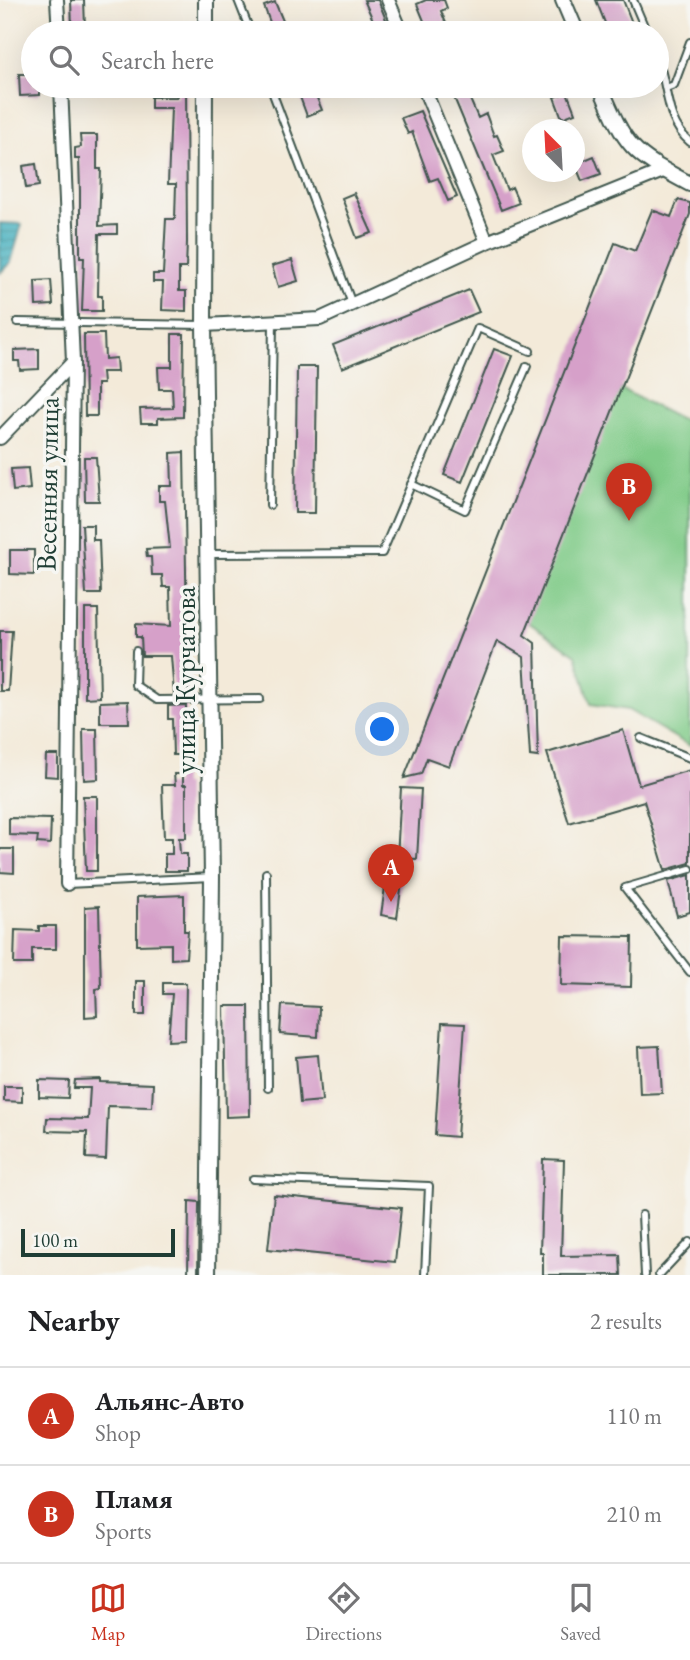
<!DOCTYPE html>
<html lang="en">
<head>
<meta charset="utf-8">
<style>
	:root { --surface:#fff; --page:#f6f6f6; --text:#202124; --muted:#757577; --line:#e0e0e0; --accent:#c8321e }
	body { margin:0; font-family:"EB Garamond",serif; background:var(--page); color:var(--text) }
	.compass { position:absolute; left:522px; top:119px; width:63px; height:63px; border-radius:50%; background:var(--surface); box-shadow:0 7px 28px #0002; rotate:336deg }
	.scale { position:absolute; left:21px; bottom:18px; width:154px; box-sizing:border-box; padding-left:7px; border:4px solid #1f3d34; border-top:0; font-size:19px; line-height:24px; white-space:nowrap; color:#1f3d34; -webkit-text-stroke:5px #f6f6f2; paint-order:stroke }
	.you { position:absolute; left:383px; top:730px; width:24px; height:24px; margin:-18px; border:5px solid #fff; border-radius:50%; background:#1a73e8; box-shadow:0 0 0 10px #1a73e833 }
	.badge { display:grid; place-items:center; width:46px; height:46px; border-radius:50%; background:var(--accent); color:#fff; font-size:23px; font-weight:700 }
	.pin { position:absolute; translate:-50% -58px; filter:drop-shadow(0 2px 4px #0008) }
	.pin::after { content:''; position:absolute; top:37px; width:24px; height:21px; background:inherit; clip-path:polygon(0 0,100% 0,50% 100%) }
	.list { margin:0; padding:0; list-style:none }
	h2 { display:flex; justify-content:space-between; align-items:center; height:91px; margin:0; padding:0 28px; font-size:30px }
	h2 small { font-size:23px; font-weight:400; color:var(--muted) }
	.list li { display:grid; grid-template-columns:46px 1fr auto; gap:21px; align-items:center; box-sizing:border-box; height:98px; padding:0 28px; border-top:2px solid var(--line) }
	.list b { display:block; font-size:26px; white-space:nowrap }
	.list p { margin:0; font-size:23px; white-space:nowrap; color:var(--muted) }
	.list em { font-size:23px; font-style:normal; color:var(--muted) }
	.icon { flex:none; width:38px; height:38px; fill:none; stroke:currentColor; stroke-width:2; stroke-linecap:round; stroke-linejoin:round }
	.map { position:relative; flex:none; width:690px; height:1275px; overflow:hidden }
	.search { position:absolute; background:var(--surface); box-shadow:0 7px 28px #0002; left:21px; right:21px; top:21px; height:77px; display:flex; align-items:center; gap:18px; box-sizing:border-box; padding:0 24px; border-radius:38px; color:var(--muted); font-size:26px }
	.sheet { height:287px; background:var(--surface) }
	nav { display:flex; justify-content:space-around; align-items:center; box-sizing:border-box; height:98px; border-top:2px solid var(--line); background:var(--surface); font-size:19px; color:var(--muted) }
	nav a { display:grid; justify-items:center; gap:4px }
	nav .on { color:var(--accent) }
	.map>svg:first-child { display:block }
	.pitch { fill:#80cb88; stroke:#50845e; stroke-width:2 }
	.water { fill:url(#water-rules); stroke:#307678; stroke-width:2 }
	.building { fill:#d6a0c9 }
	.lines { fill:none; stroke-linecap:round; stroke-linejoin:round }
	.service-casing { stroke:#3f574d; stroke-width:10 }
	.minor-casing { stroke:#3f574d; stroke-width:16 }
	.tertiary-casing { stroke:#3f574d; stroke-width:18 }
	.service { stroke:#fff; stroke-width:6 }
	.minor { stroke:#fff; stroke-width:12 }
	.tertiary { stroke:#fff; stroke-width:14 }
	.labels { text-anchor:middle; stroke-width:7; stroke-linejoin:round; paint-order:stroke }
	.street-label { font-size:28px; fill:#1f3d34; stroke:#f6f6f2 }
</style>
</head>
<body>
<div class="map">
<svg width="690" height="1275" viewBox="0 0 690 1275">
	<defs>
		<pattern id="water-rules" width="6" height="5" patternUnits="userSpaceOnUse" patternTransform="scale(1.75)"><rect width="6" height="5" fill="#40aebd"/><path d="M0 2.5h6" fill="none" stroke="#358f9a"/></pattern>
	</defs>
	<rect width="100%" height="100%" fill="#f6f6f2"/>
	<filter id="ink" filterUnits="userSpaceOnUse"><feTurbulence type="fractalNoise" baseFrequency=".0143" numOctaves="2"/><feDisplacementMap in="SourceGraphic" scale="14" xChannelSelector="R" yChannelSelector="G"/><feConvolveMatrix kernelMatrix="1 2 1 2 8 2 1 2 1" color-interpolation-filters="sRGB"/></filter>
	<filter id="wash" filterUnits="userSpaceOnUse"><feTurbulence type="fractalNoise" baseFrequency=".00686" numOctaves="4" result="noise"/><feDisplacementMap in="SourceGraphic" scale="28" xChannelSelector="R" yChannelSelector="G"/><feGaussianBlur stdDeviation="1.57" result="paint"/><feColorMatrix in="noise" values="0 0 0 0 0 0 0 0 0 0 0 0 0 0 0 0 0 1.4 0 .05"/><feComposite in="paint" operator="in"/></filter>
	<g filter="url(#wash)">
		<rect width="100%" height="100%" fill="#f3ead9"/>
		<path class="pitch" d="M619,388L679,419L690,420V746L628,710L591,704L576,655L528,622Z"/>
		<path class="water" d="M0,223L22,224L11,262L0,273Z"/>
		<g id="blocks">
			<path class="building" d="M71,0H84L85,28H72Z
				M364,0H378L389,27L373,33L369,22L373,20Z
				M426,0H444L447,8L441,11L450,33H429L417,4Z
				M596,0H623L636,33H609Z
				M275,2L283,21L288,33H274L264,6Z
				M19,74H33V86H40V95L20,96Z
				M177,86H186L187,242L186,268H179V291H186V311L162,310L163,282H153V274H163L166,219H175L176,184H168L171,108H151V97H177Z
				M296,86H312L322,110L307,116Z
				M466,90L478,118L486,114L494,136L497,135L504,151L493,155L507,190L512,187L519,203L501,210L453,95Z
				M567,92L575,113L562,118L554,97Z
				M420,111L457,197L448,201L438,178L430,181L412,132L408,134L401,118Z
				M80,135H97V169H101L99,226L117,225V234H99L98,296H102V311H82L84,258H80V191L79,159H75V148L81,147Z
				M594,156L601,174L582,181L575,164Z
				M36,164L39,186L26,188L23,166Z
				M354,193L372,233L357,238L342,198Z
				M678,200L690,203V214L524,635L535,643L538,757L530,756L524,657L497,641L449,766L427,758L421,774L404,778L615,243L635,251L652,210L671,217Z
				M292,260L298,281L278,287L272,266Z
				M51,280L53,305L36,306L35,281Z
				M469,290L479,312L342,368L333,345Z
				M84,334H104L105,359L116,358L117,372H102L103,384H97V416H85Z
				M172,334H184L183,417L158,418V423H141L140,409L173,408L172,389H159L158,367H172Z
				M39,349V369L20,370L19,361H14V350Z
				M494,349L513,356L462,482L444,475Z
				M297,367H317L315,513H295Z
				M184,452L188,691L174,694L171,656H142L141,637H136V624L171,626L170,587H163L162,575H152L151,557H147L146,549L170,548L165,501H159V486H172L171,453Z
				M84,457H96L99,501H85Z
				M28,468L30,489L13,491L11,469Z
				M82,525H93V540H99L101,594H86Z
				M10,550H34V575L10,574Z
				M85,609H98L100,697L85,698Z
				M0,631H12L8,691H0Z
				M128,701L129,723H100V702Z
				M186,705V755H173L172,719H168V706Z
				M83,729H97L98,779L84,780Z
				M623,730L639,785L690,770V863L665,870L644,801L569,823L547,753Z
				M46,755H58V777L45,776Z
				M174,774H183V785H186V838H179L180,854H187V871H165V854H172V838H164L162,785H175Z
				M401,788L421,789L417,859L397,858Z
				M83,796H97V871H86Z
				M9,818L51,819L50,844L37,843L38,836L9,835Z
				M0,849H14V873L0,872Z
				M387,873L403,875L397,918L381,915Z
				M690,875V912L677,916L668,881Z
				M184,895V931H188L186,958L171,959V944L137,945V897Z
				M99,906L101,988L96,989L97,1016L85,1017V907Z
				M39,926H56V949H32V964H14L15,930L39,931Z
				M562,936L632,937L631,987L561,985Z
				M136,981H145V1015H136Z
				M163,983H186L185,1040L168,1041L172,994H163Z
				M282,1005L319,1007L318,1037L280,1034Z
				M224,1006H249L250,1116L226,1117Z
				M442,1023L465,1024L457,1137L435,1135Z
				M659,1046L662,1093L640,1094L638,1047Z
				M318,1055L322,1101L300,1103L296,1057Z
				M100,1079V1082L153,1084L152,1107L108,1106L106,1159L86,1158L87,1132L46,1131L47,1118L88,1119L90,1088H74L75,1080Z
				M39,1080L69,1081L68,1098L39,1097Z
				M4,1086H22V1102L4,1101Z
				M543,1159L564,1160L561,1256L620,1255L621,1275H543V1253H540Z
				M274,1195L401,1208L395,1262L268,1249Z
				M189,1201L199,1202L198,1275H188Z"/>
		</g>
	</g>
	<g filter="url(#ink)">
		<use href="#blocks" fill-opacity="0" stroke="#3f574d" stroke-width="2"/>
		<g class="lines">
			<g class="service-casing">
				<path id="service" d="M238,0L251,33
					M633,0L647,33
					M657,57C669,86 664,120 690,142
					M270,86L352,304
					M666,88L674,85L690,42
					M17,322L204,325
					M411,484L465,510L527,366
					M270,505L273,322
					M209,554L382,553L478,328L530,351
					M136,651L135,685L157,700L260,699
					M641,738L690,758
					M690,869L625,888L690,972
					M266,873L268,1088
					M67,884L212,877
					M253,1179L429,1186L425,1275
					M642,1215L645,1275
					M659,1275L690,1242"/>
			</g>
			<g class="minor-casing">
				<path id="minor" d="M57,0L59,33
					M388,0L402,33
					M61,86L73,362L67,884
					M423,86L487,242
					M204,325L320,319L487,242L663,171
					M0,438L73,362"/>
			</g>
			<g class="tertiary-casing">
				<path id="tertiary" d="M563,0L577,33
					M206,33V0
					M205,86L204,325L212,877L208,1275
					M600,86C627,149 630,152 690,184"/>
			</g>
			<use href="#service" class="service"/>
			<use href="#minor" class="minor"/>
			<use href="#tertiary" class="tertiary"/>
		</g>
	</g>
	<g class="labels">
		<g class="street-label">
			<text transform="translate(47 484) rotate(-89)" y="10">Весенняя улица</text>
			<text transform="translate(185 680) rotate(-90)" y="10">улица Курчатова</text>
		</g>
	</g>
</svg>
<svg class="compass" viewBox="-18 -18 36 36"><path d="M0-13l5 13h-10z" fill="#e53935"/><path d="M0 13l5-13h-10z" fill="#757577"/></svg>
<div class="scale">100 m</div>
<div class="you"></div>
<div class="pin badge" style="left:391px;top:902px">A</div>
<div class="pin badge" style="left:629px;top:521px">B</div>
<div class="search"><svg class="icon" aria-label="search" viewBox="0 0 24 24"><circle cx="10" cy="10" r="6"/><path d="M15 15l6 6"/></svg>Search here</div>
</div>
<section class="sheet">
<h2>Nearby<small>2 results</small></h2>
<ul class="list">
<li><span class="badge">A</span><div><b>Альянс-Авто</b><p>Shop</p></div><em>110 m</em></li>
<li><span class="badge">B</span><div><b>Пламя</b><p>Sports</p></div><em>210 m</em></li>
</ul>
</section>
<nav>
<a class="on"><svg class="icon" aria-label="map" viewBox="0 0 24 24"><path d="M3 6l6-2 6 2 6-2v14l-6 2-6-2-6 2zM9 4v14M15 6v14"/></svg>Map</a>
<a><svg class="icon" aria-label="directions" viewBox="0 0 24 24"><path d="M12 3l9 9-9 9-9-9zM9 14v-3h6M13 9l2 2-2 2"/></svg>Directions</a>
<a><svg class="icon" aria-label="saved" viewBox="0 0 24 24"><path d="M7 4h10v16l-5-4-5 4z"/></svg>Saved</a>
</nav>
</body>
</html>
